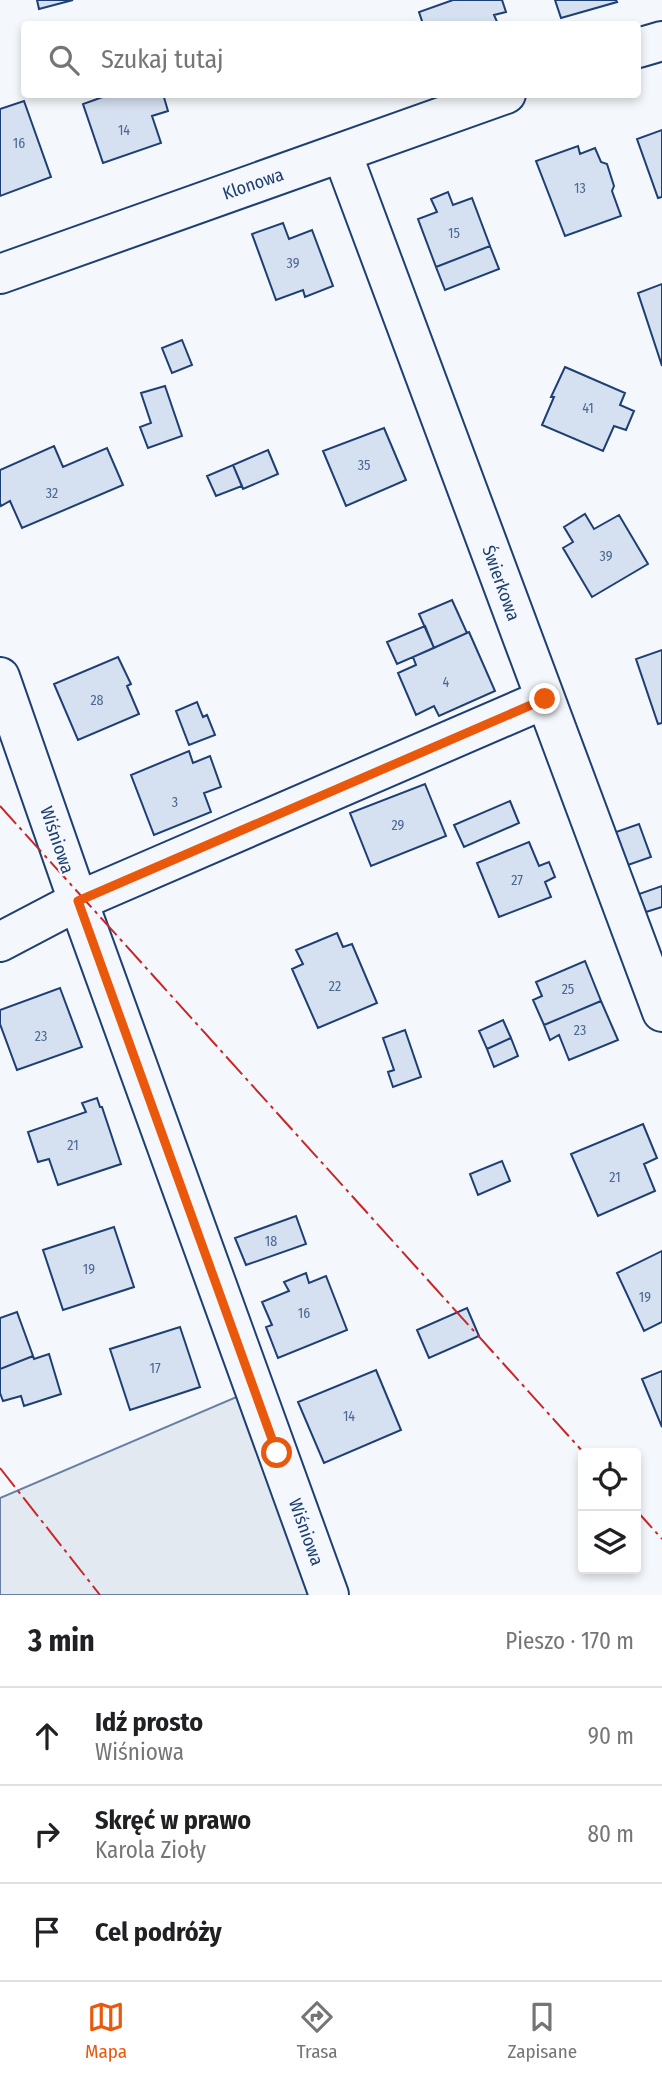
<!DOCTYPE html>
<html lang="pl">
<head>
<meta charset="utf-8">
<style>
	:root { --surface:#fff; --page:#f2f2f2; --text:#202124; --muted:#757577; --line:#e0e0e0; --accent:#ea580c }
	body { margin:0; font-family:"Fira Sans Condensed",sans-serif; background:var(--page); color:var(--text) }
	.controls { position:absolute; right:21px; bottom:21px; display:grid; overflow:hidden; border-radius:7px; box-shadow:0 4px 10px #0003 }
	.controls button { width:63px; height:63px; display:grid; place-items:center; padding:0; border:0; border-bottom:2px solid var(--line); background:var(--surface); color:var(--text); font:35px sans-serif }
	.stop { position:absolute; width:21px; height:21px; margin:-16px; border:5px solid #ea580c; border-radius:50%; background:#fff }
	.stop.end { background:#ea580c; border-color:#fff; box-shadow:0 2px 7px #0008 }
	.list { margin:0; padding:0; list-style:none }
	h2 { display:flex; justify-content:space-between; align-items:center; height:91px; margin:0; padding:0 28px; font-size:30px }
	h2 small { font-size:23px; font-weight:400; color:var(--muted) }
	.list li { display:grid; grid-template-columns:46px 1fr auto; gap:21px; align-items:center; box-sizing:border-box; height:98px; padding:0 28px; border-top:2px solid var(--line) }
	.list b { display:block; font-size:26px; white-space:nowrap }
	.list p { margin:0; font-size:23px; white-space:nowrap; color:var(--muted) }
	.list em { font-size:23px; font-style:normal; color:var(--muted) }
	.icon { flex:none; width:38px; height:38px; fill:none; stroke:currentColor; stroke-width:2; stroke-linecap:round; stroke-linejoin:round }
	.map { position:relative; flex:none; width:662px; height:1595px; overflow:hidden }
	.search { position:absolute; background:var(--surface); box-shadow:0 4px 10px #0003; left:21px; right:21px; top:21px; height:77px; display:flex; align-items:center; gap:18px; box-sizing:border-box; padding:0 24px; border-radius:7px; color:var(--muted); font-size:26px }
	.sheet { height:385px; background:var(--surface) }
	nav { display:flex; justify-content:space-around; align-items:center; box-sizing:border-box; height:98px; border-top:2px solid var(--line); background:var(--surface); font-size:19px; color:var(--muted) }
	nav a { display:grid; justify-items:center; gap:4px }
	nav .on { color:var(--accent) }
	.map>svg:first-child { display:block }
	.green { fill:#e3e9f0; stroke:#687fa3; stroke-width:2 }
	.building { fill:#d5e0f0; stroke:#1d3f73; stroke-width:2 }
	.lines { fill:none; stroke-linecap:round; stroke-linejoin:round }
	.minor-casing { stroke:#1d3f73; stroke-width:42 }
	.minor { stroke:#f4f7fb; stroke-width:38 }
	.power { stroke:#c62828; stroke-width:2; stroke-dasharray:24 5 3.5 5; stroke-linecap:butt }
	.route { stroke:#ea580c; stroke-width:9 }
	.labels { text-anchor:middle; stroke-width:5; stroke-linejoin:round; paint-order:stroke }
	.number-label { font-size:14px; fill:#4b6792 }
	.street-label { font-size:18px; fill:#1d3f73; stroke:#f4f7fb }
</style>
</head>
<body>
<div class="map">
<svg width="662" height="1595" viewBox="0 0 662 1595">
	<rect width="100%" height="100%" fill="#f4f7fb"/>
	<path class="green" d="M241,1395L311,1595H0V1498Z"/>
	<path class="building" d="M37,0H73L39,9Z
		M453,0H502L506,12L494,15L498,24H423L419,12Z
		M555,0H616L617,2L561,18Z
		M111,94H163L168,111L152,116L161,143L103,163L83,104Z
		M24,101L51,177L0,196V109Z
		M662,130V197L658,198L637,139Z
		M578,146L580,154L595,148L601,162L607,164L614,186L612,191L621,216L565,236L536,161Z
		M448,192L453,205L472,198L490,246L436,267L418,219L437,212L431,199Z
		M283,223L289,239L312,230L333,286L305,297L303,290L276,300L252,234Z
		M490,246L499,269L445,290L436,267Z
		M662,284V366L638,293Z
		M182,340L192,365L172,373L162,348Z
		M565,367L625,393L620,405L634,411L626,430L614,426L603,451L542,425L554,397H551Z
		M165,386L182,436L148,448L140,427L151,423L141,393Z
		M384,428L406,480L346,506L323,451Z
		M54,446L63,467L107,448L123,485L22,528L10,501L1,506L0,503V470Z
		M268,450L278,474L243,489L233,465Z
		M233,465L242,486L216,496L207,476Z
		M585,514L594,529L619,515L648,564L592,597L563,548L573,542L564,527Z
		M452,600L467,633L434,648L419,614Z
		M425,626L434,648L397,664L387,642Z
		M469,632L495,691L439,716L434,706L416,715L398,673L416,665L413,657Z
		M662,650V723L658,724L636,659Z
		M118,657L131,684L127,686L139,714L78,740L54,684Z
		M197,702L203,717L207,715L215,735L189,745L176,711Z
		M189,751L193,763L210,756L221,787L204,793L211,812L154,835L131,775Z
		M425,784L446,836L371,866L350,813Z
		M510,801L519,823L464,847L454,825Z
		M639,824L651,857L628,865L616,832Z
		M529,842L539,866L549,862L555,877L545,882L551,897L499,917L477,863Z
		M662,886V907L646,912L639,894Z
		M337,933L343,947L352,944L377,1003L318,1028L292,969L303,964L296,950Z
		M585,961L601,1001L544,1025L533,1000L542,996L536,982Z
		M60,988L82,1047L17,1070L0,1024V1010Z
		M601,1001L618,1040L569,1060L559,1035L550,1040L544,1025Z
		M503,1020L511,1038L487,1049L479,1031Z
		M405,1030L421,1077L393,1087L388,1072L394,1070L383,1038Z
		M511,1038L518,1056L494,1067L487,1049Z
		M97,1098L100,1107H102L121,1164L58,1185L49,1159L38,1162L28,1132L86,1112L82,1103Z
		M643,1124L657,1158L644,1164L655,1191L598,1216L571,1154Z
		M502,1161L510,1181L478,1195L470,1174Z
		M296,1216L306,1244L246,1265L235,1238Z
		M114,1227L134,1287L63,1310L43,1250Z
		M662,1251V1322L644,1331L617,1273Z
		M306,1273L309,1283L326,1276L347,1330L278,1358L266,1327L272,1325L262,1302L289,1291L284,1282Z
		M467,1308L479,1336L429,1358L417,1330Z
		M17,1312L33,1356L0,1369V1318Z
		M180,1327L200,1387L130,1410L110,1349Z
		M49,1354L61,1394L24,1406L21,1396L3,1401L0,1393V1369L33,1356L34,1359Z
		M376,1370L401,1430L324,1463L298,1402Z
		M662,1371V1427L642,1379Z"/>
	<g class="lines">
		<g class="minor-casing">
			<path id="minor" d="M638,48L662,41
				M342,153L662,1012
				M0,274L506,94
				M0,677L78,901L329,1595
				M0,942L78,901L545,699"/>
		</g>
		<use href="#minor" class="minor"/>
		<path class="power" d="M0,806L584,1453
			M0,1468L100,1595
			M636,1510L662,1539"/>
	</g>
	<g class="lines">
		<path class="route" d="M277,1453L78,901L545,699"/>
	</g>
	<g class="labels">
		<g class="number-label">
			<text x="124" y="135">14</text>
			<text x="19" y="148">16</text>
			<text x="580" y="193">13</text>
			<text x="454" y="238">15</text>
			<text x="293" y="268">39</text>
			<text x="588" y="413">41</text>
			<text x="364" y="470">35</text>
			<text x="52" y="498">32</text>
			<text x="606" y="561">39</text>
			<text x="446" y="687">4</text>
			<text x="97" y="705">28</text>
			<text x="175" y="807">3</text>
			<text x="398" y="830">29</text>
			<text x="517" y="885">27</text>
			<text x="335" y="991">22</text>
			<text x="568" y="994">25</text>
			<text x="580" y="1035">23</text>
			<text x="41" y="1041">23</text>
			<text x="73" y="1150">21</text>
			<text x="615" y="1182">21</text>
			<text x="271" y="1246">18</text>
			<text x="89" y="1274">19</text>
			<text x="645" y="1302">19</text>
			<text x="304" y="1318">16</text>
			<text x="155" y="1373">17</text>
			<text x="349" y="1421">14</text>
		</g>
		<g class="street-label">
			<text transform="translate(253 184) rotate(-19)" y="6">Klonowa</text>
			<text transform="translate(501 583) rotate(70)" y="6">Świerkowa</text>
			<text transform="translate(57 840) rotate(71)" y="6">Wiśniowa</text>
			<text transform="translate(306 1532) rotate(70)" y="6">Wiśniowa</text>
		</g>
	</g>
</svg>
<div class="controls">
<button><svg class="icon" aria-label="locate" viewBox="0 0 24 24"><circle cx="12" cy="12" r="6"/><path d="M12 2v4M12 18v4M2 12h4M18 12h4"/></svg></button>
<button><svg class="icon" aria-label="layers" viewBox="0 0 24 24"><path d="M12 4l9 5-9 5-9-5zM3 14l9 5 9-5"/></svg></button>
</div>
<div class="stop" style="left:277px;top:1453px"></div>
<div class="stop end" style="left:545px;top:699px"></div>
<div class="search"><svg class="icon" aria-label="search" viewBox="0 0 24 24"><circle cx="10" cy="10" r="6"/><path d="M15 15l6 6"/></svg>Szukaj tutaj</div>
</div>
<section class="sheet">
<h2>3 min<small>Pieszo · 170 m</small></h2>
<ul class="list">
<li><svg class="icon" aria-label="ahead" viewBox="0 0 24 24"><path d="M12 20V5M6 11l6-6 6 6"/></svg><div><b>Idź prosto</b><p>Wiśniowa</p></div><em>90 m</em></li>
<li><svg class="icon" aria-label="right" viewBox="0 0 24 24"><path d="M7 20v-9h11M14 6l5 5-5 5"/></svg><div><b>Skręć w prawo</b><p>Karola Zioły</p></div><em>80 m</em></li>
<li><svg class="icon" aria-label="arrive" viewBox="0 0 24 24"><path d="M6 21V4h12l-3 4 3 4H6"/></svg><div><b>Cel podróży</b></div></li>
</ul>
</section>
<nav>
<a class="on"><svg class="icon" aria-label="map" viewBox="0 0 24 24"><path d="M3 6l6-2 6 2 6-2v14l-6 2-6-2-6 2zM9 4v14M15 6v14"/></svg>Mapa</a>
<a><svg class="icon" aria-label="directions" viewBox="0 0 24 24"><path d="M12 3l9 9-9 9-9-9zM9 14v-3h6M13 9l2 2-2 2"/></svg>Trasa</a>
<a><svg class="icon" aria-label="saved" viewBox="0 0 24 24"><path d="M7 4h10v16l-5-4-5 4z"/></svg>Zapisane</a>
</nav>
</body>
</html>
